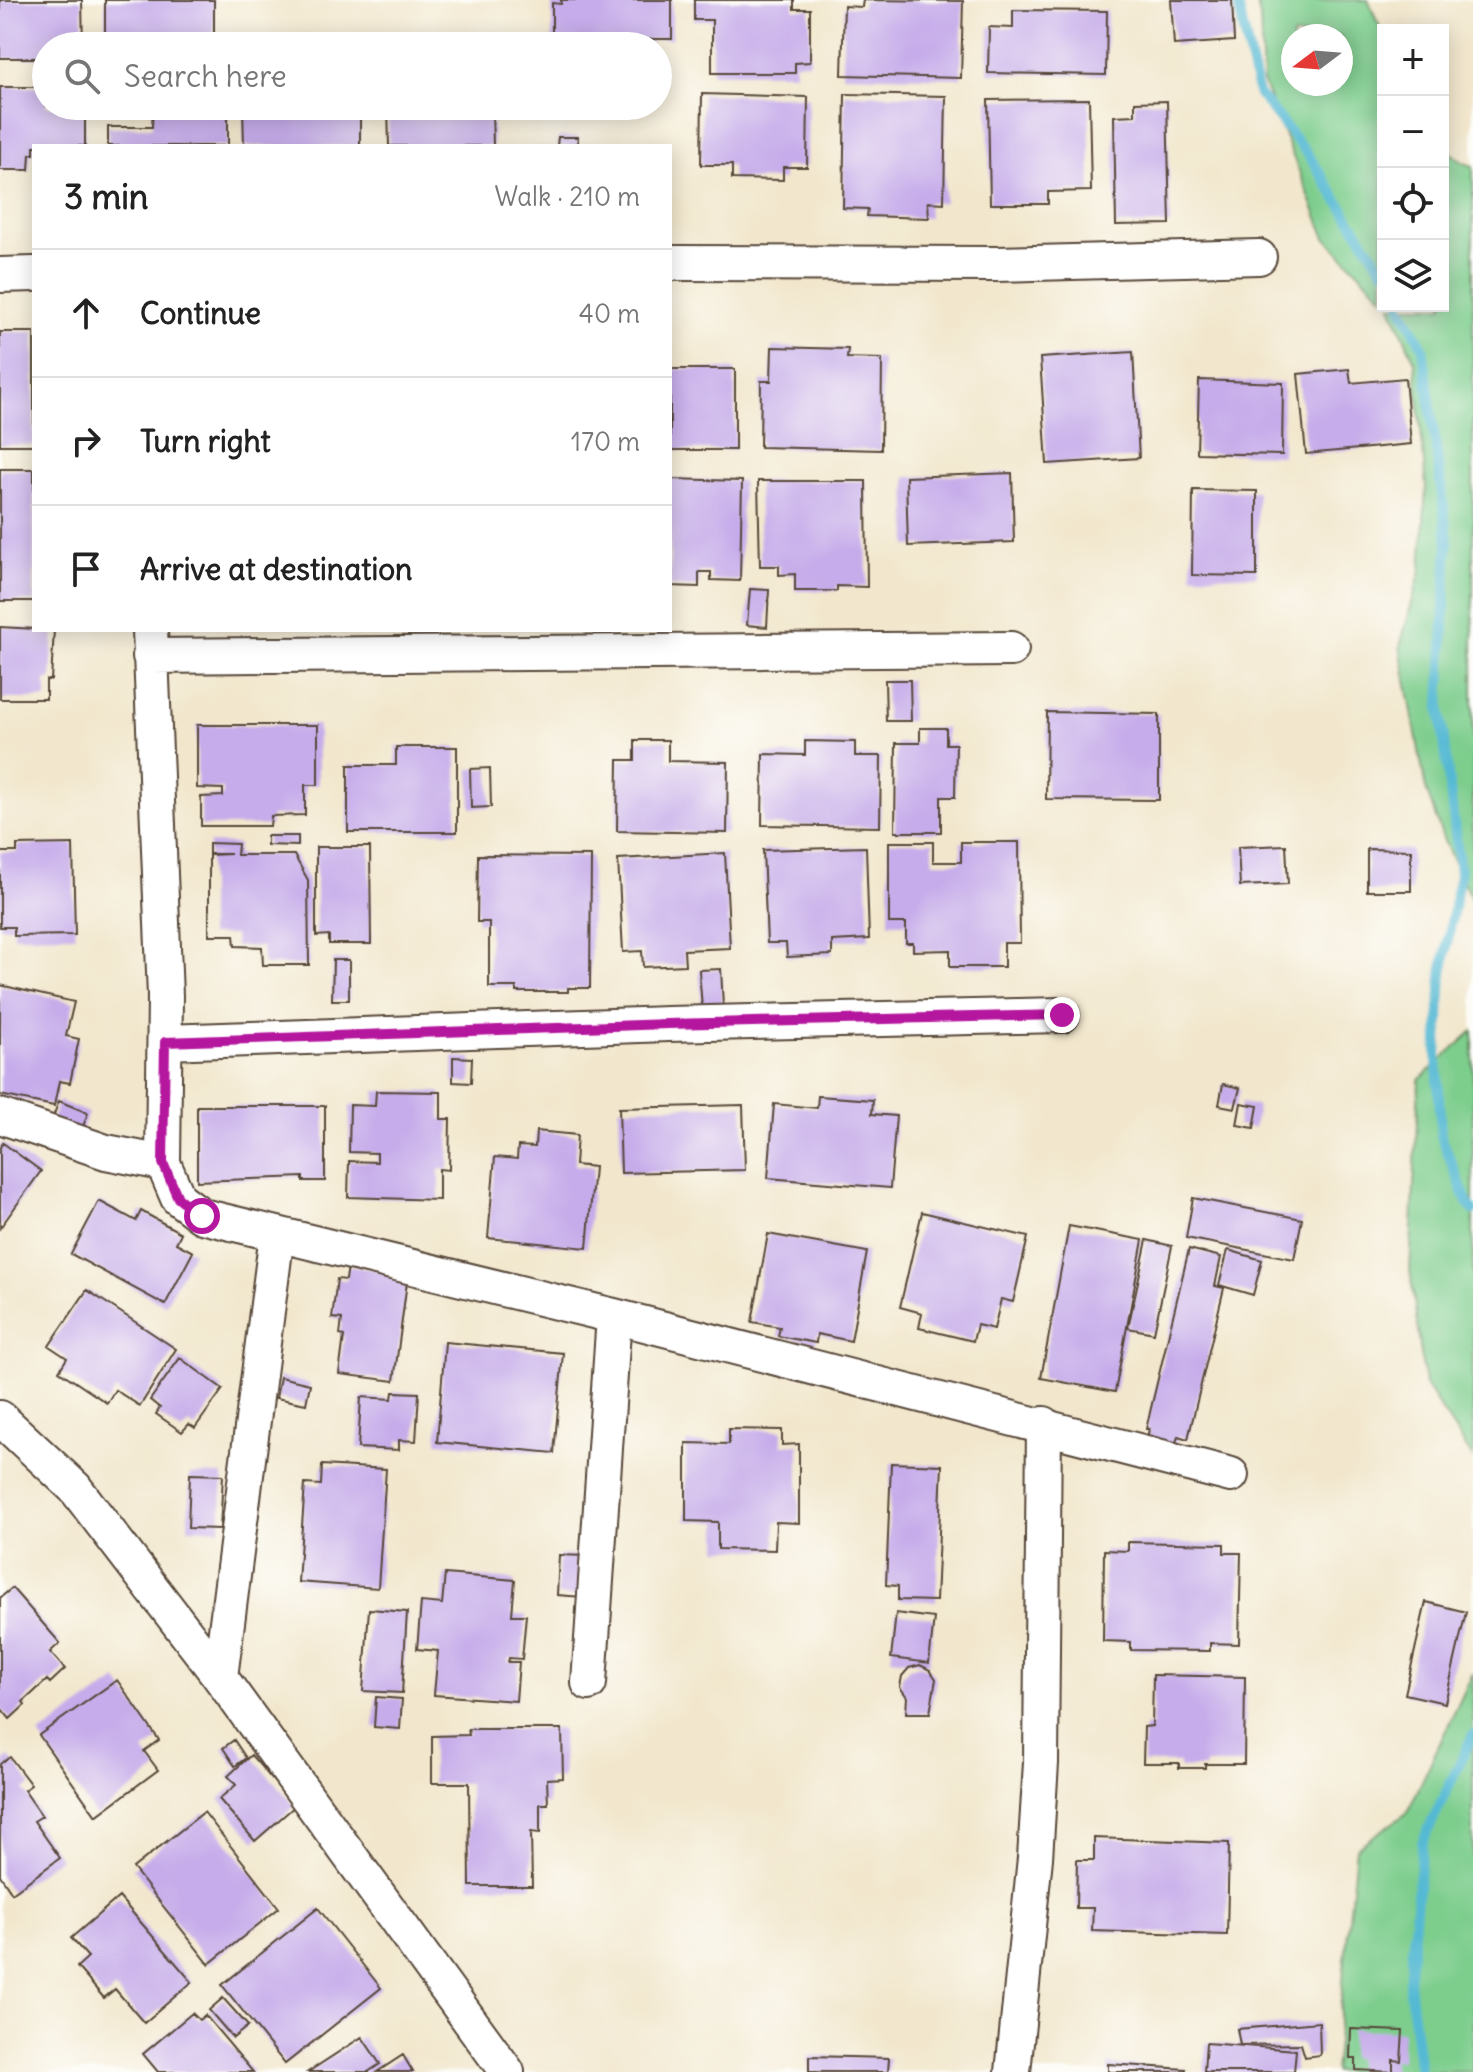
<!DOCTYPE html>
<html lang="en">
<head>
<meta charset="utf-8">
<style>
	:root { --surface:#fff; --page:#f2f2f2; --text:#222; --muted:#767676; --line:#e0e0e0 }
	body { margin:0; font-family:Delius,sans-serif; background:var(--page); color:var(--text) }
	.controls { position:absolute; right:24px; top:24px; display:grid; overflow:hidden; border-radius:0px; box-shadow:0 4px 20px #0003 }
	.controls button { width:72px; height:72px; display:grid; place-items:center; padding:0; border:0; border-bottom:2px solid var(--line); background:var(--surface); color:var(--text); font:40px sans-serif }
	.compass { position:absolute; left:1281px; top:24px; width:72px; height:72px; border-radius:50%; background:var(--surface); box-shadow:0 4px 20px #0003; rotate:254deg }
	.stop { position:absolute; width:24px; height:24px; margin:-18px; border:6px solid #b5179e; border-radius:50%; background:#fff }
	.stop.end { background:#b5179e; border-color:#fff; box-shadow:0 2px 8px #0008 }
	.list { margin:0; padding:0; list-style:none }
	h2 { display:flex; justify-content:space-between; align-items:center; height:104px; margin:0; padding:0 32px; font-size:34px }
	h2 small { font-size:26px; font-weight:400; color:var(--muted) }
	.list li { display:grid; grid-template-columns:52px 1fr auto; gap:24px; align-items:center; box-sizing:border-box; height:128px; padding:0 32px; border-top:2px solid var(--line) }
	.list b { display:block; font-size:30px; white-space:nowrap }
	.list em { font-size:26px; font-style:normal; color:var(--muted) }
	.icon { flex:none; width:44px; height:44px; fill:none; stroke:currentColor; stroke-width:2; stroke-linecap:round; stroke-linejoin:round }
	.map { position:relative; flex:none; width:1473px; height:2072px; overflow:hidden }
	.search { position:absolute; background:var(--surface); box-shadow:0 4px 20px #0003; left:32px; top:32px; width:640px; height:88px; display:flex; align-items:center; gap:20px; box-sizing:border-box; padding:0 28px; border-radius:44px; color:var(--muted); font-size:30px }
	.panel { position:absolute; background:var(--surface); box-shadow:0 4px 20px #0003; left:32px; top:144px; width:640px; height:488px; border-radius:0px }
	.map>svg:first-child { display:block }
	.green { fill:#7dcd8d; stroke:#5c7c56; stroke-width:2; fill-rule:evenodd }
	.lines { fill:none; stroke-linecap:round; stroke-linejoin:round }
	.stream { stroke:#55b9d4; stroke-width:10 }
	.building { fill:#c6acea }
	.street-casing { stroke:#564638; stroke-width:38 }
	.street { stroke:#fff; stroke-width:34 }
	.route { stroke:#b5179e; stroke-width:10 }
</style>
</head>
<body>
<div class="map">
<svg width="1473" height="2072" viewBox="0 0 1473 2072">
	<rect width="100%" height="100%" fill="#fdfcf7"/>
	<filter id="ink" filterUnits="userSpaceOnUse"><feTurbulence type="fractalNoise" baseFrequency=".0125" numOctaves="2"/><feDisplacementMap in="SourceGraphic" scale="16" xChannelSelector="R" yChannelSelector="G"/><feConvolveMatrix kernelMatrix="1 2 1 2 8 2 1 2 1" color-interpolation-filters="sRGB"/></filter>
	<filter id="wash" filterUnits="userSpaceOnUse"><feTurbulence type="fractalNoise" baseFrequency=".006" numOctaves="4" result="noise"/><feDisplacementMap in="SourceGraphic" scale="32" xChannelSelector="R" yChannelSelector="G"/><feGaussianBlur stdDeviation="1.8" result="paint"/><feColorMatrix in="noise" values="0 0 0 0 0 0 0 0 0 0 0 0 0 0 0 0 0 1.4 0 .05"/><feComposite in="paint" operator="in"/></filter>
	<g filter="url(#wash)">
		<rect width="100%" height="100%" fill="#f2e7cd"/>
		<path class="green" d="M1256,0H1368L1383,34V297L1326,238L1263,82L1260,17ZM1341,36V84H1293V36Z
			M1443,147L1464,163L1473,166V902L1444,841L1426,789L1400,646L1421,570L1426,487L1415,362L1391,306H1443Z
			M1473,1031V1458L1425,1385L1410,1270L1419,1080Z
			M1473,1673V2072H1334L1356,1848L1407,1813Z"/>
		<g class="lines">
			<path class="stream" d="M1237,0L1258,93L1309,156L1383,270
				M1401,306L1423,348L1448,541L1440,707L1460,873L1442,974L1437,1056L1441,1136L1468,1204L1473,1210
				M1420,2072L1409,1983L1422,1843L1473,1735"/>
		</g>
		<g id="blocks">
			<path class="building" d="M0,0H82L83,46H46V58H0Z
				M105,0H214V46H105Z
				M561,0H672V39H651V46H552V3L561,4Z
				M694,0H794V9H810V62L795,63V73H712V20H694Z
				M863,0L963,1L961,78L842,75L844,6L862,7Z
				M1171,0H1232L1234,41L1174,45Z
				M1013,10L1107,11L1106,75L988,73L989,27L1013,28Z
				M0,87H46V106H85V146H34V154H30L29,170H0Z
				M702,94L808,97L807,167H783V180L732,179V165H701Z
				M845,94L946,96L944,203L928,202L929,218L867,216L868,209L843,208Z
				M1089,99L1091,191L1048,192V204H990L988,100Z
				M1167,101L1170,224L1116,225L1114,116L1135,115V102Z
				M153,106H228V146H108V127H152Z
				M243,106H360V146H244Z
				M388,106H492L493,146H389Z
				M558,137H578V146H557Z
				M0,332H34V445H0Z
				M772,347L848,349L847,358L882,359L881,450L760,447L761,381H771Z
				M1133,352L1139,458L1047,464L1040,358Z
				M670,369H735V450H670Z
				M1349,369L1351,383L1405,378L1411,444L1306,454L1298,374Z
				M1199,380L1283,383L1282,455L1197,453Z
				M0,469H34V601H0Z
				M1012,473L1014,542L908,546L906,477Z
				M670,479L742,481L740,581L711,580V572H699V587L670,586Z
				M758,481H866L867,587L837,586V591H795V574L779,575V566H760Z
				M1193,490L1257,491V576L1192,575Z
				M750,589L769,590L767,627L747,625Z
				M0,627L54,630L51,680H46V699H0Z
				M885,680H910L911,721H886Z
				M1047,712L1159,714V800L1046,799Z
				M197,725H318V785H305V815L271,816L270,826H201V797L223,796V789L197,788Z
				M920,728H946V744H956L955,797H941V832H895L896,743H920Z
				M635,740H668V761L728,762L727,833L617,831L618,760H635Z
				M805,741L855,742V756H881L880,827L762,825L763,754L805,755Z
				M396,747H457V832H348V765H396Z
				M490,768L491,807L471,808L470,769Z
				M267,836H298V846L267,845Z
				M889,842H933V862H961V842H1019L1020,943H1004V967H950V950L913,951V943H906V923H889Z
				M209,843L238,844L237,855H294L308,880L309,965H263L262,947L235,946L234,935H209V855L231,854H209Z
				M73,844L75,935L14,936V927H0V852H17V845Z
				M1286,845L1288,884L1240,886L1238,847Z
				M316,847H370L371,944H329V935L316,936Z
				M866,847L869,939L832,941V955L787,957L786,943H767L763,850Z
				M1367,849L1411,850V891H1367Z
				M725,853L730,948L684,950L685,965L643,967L642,951L623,952L618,859Z
				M478,855L591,856L590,988H568V992H516V987H489V922H477Z
				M333,960H349V1000H332Z
				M721,969L723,1006L702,1008L699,970Z
				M0,985L74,1002L66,1036L79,1039L70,1083L59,1081L54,1106L0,1095Z
				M453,1057L472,1058L471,1083L453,1082Z
				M1223,1084L1240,1088L1235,1108L1219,1105Z
				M376,1091L441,1092V1119H450L449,1170L439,1169V1200L348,1197L349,1161L377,1162V1153L349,1152L350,1105L375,1106Z
				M818,1096L873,1100L872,1114L896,1116L890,1188L768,1178L774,1104L817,1108Z
				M59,1101L88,1113L79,1137L50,1125Z
				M1241,1103L1258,1106L1254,1128L1237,1125Z
				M743,1105L745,1170L621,1173L619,1108Z
				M197,1106H325V1181H303V1177L197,1181Z
				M536,1131L577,1135L575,1165L594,1167L587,1248L488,1238L495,1157L517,1159L518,1146L535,1147Z
				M3,1143L41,1171L0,1228V1147Z
				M1193,1198L1302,1219L1294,1259L1186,1238Z
				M99,1201L136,1221L141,1211L181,1233L176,1243L193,1252L165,1305L71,1254Z
				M922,1212L1028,1237L1013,1302L1001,1299L994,1329L977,1325L973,1341L919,1328L922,1313L900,1307Z
				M1069,1226L1143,1240L1115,1392L1041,1378Z
				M768,1234L867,1252L851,1341L817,1334L816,1343L778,1336L780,1327L752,1322Z
				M1147,1240L1172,1246L1154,1333L1128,1328Z
				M1189,1249L1221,1257L1215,1286L1224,1288L1188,1439L1178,1436L1175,1446L1147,1439L1149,1429H1146Z
				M1228,1250L1262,1260L1253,1295L1219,1285Z
				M348,1266L408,1274L394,1381L339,1374L344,1336L340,1335L342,1319L332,1318L337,1279L346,1280Z
				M87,1290L176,1349L140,1406L115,1390L107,1403L59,1371L67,1358L49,1346Z
				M445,1342L563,1353L554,1453L437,1442Z
				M180,1358L223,1389L195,1428L189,1424L182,1432L156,1414L160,1408L150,1400Z
				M280,1377L310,1384L306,1404L276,1398Z
				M393,1392L419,1393L416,1441L399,1440V1450L358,1448L361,1397L392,1399Z
				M729,1429L782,1430V1445L799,1444V1523L776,1522L775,1550L718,1549V1522L686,1521V1443L729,1444Z
				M891,1463L942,1465L936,1601L898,1600V1586L886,1585Z
				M322,1465L386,1469L378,1588L298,1582L305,1484L321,1485Z
				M190,1474L223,1475L220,1529L188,1528Z
				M1128,1542L1224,1544V1553H1241L1239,1644L1210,1643V1651L1131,1650V1642L1103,1641L1104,1550L1128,1551Z
				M559,1555L586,1556L583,1597L557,1595Z
				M445,1574L515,1580L512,1615H526L522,1659L509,1658L508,1662H519L516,1701L434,1695L438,1651L417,1649L421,1602L442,1604Z
				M12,1588L60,1643L50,1652L65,1669L50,1683L47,1680L23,1702L25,1705L10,1719L0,1707V1598Z
				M1426,1602L1466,1612L1445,1703L1405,1694Z
				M369,1609L407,1612L402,1693L363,1691Z
				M896,1613L934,1618L929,1663L891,1658Z
				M920,1665L930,1670L936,1679L930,1713H906L907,1697L900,1687L902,1676L909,1668Z
				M1153,1675L1245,1677L1244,1764H1205V1768H1179V1763H1143L1144,1727L1152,1726Z
				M117,1680L159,1740L144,1751L158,1770L96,1816L39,1735Z
				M376,1697L402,1699L400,1729L374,1727Z
				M468,1729H562L563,1778L547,1779L548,1804H540V1833L531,1832L532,1886H470L469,1783H432V1736L469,1735Z
				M234,1740L246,1758L235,1766L223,1748Z
				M251,1755L295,1806L255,1841L219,1799L236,1785L228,1776Z
				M10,1757L31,1785L24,1790L42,1816L34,1821L60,1858L12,1893L0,1875V1764Z
				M204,1812L279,1908L209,1964L133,1868Z
				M1094,1838L1229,1843L1227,1935L1092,1931L1093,1908H1076L1077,1860H1094Z
				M119,1897L192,1982L144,2023L115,1989L104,1998L77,1967L88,1957L71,1938Z
				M318,1908L381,1988L285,2064L222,1985Z
				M223,1998L248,2026L233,2038L209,2010Z
				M192,2013L199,2020L205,2015L253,2072H158L143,2054Z
				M1319,2022L1320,2055L1305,2057L1301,2044L1240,2045L1237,2029Z
				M1351,2029L1403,2031L1401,2061L1393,2060V2072L1356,2070V2058H1350Z
				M362,2037L380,2064L368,2072H308Z
				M1206,2043L1296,2050L1294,2072H1204Z
				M403,2055L413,2072H377Z
				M809,2056L889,2058L888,2072H809Z
				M1108,2064L1186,2069L1185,2072H1108Z"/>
		</g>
	</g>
	<g filter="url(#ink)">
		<use href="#blocks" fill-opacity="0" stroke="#564638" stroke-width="2"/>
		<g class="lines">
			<g class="street-casing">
				<path id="street" d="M670,263L996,264L1259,257
					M0,275L34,274
					M150,630L165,996L163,1163L178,1198L202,1216L277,1234L220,1677
					M150,656L1011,649
					M165,1042L668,1024L1062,1015
					M0,1116L106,1152L163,1163
					M277,1234L614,1316L1231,1475
					M0,1418L75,1488L220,1677L507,2072
					M589,1683L614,1316
					M1013,2072L1035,1858L1041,1763L1044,1424"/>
			</g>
			<use href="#street" class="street"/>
		</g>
	</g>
	<g class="lines" filter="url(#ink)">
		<path class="route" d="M202,1216L178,1198L163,1163L165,1042L668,1024L1062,1015"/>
	</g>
</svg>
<div class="controls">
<button>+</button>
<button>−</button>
<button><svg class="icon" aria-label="locate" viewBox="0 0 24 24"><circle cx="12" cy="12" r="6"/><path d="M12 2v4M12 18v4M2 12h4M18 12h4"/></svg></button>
<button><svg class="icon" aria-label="layers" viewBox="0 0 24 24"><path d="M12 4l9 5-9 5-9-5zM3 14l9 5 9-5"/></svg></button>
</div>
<svg class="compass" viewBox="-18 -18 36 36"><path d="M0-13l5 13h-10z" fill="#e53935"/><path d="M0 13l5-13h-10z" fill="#767676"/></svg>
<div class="stop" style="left:202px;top:1216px"></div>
<div class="stop end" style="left:1062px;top:1015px"></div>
<div class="search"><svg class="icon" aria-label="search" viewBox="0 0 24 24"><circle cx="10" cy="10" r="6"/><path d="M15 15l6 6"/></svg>Search here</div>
<section class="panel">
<h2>3 min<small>Walk · 210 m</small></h2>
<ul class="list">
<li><svg class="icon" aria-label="ahead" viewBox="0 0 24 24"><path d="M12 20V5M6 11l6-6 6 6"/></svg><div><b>Continue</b></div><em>40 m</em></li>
<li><svg class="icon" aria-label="right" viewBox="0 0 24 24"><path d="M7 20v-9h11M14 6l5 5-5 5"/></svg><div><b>Turn right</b></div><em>170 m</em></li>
<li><svg class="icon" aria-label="arrive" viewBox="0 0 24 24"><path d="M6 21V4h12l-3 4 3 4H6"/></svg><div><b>Arrive at destination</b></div></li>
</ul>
</section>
</div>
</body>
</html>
